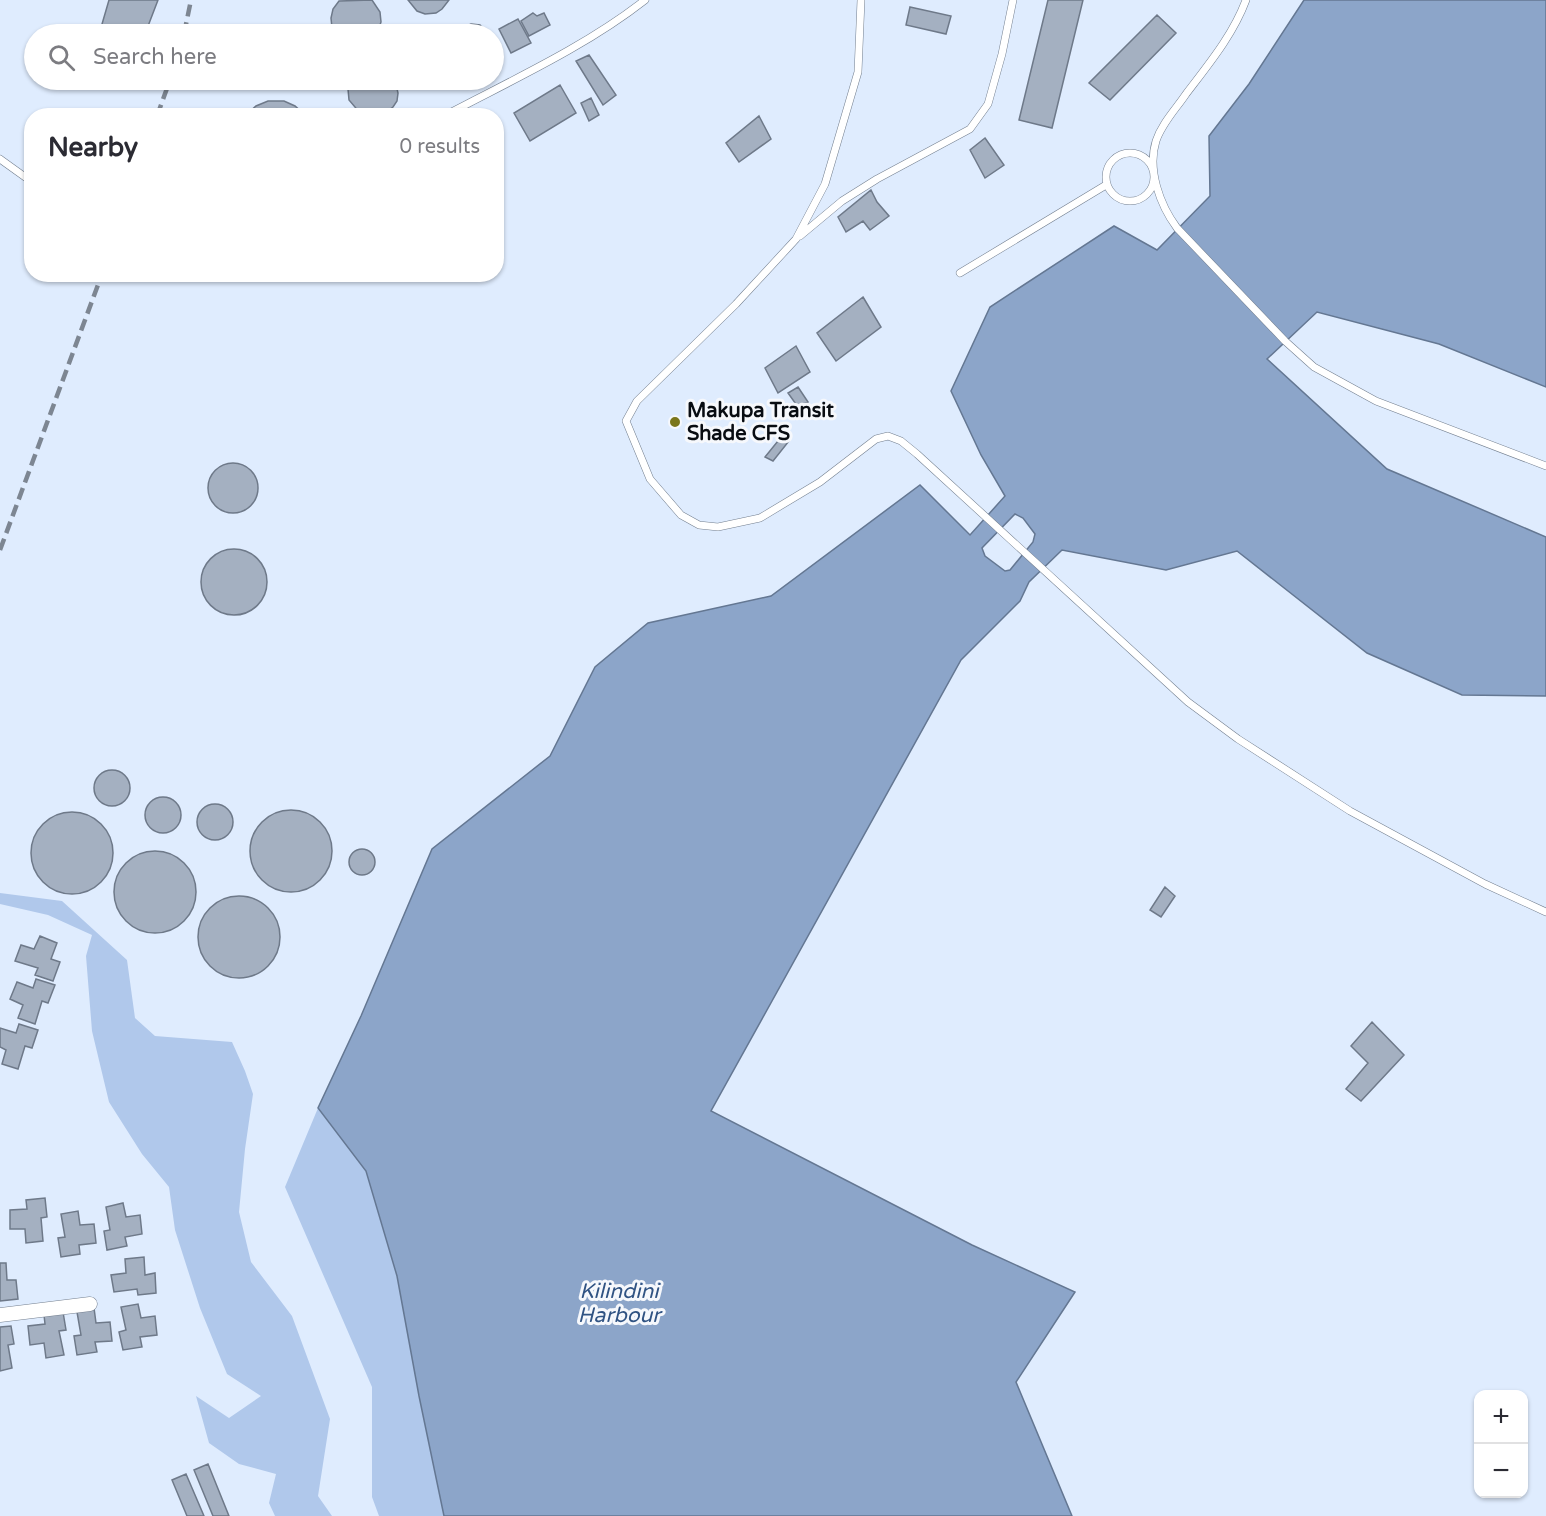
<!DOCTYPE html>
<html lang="en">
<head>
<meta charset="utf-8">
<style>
	:root { --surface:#fff; --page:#f2f2f3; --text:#2b2b33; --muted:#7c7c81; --line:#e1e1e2 }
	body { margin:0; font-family:"Varela Round",sans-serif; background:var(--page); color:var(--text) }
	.controls { position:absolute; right:18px; bottom:18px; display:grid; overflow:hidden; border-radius:12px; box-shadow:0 2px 4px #0004 }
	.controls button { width:54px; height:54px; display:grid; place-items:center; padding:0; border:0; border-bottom:2px solid var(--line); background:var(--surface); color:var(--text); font:30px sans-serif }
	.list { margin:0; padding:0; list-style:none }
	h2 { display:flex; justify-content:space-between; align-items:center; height:78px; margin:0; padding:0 24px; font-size:26px }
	h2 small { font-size:20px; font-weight:400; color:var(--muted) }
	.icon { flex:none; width:33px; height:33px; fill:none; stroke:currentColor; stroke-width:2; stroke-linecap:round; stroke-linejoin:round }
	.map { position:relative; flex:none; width:1546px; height:1516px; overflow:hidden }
	.search { position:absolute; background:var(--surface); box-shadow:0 2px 4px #0004; left:24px; top:24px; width:480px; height:66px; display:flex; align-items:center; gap:15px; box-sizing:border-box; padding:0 21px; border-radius:33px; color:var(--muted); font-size:22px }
	.panel { position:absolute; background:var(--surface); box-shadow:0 2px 4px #0004; left:24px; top:108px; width:480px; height:174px; border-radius:24px }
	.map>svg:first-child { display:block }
	.green { fill:#b0c8eb }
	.water { fill:#8ca5c9; stroke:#647792; stroke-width:1.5; fill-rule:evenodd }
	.building { fill:#a4b0c1; stroke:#6e7989; stroke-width:1.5 }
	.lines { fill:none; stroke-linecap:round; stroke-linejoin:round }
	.service-casing { stroke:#737f8f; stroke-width:8 }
	.minor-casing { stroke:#737f8f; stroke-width:15 }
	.service { stroke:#fff; stroke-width:7 }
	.minor { stroke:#fff; stroke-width:14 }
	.rail { stroke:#7d8692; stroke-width:4.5; stroke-dasharray:12 6; stroke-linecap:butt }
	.poi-dot { fill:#7a761b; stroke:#f6f8fc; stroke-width:2 }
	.labels { text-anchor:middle; stroke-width:6; stroke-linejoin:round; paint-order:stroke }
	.poi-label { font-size:20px; font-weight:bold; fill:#080c12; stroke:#f6f8fc; text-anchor:start }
	.water-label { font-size:21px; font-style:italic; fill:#305383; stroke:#f6f8fc }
</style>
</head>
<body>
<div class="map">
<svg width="1546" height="1516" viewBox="0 0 1546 1516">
	<rect width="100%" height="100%" fill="#dfecfe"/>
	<path class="green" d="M0,893L62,901L127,960L135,1018L155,1036L232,1042L245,1071L253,1094L245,1149L239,1212L251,1262L292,1316L330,1419L318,1496L332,1516H275L269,1503L276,1474L239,1464L209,1443L196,1396L229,1418L261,1396L227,1374L200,1308L175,1230L169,1187L142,1154L109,1102L92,1031L86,956L92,935L48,915L0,904Z
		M318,1108L366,1171L397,1276L419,1396L444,1516H379L372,1497V1387L285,1187Z"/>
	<path class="water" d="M1304,0H1546V387L1439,344L1317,312L1267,359L1387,469L1546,537V696L1462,695L1367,653L1237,551L1166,570L1062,550L1029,582L1020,601L961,660L711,1111L972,1245L1075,1292L1016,1382L1072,1516H444L419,1396L397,1276L366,1171L318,1108L361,1016L432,849L550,756L595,667L648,623L771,596L920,485L970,535L1005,496L981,455L951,391L990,307L1114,226L1157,250L1210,196L1209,136L1249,84ZM1015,514L1023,518L1035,534L1033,542L1010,570L1005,571L985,556L982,548Z"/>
	<path class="building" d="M109,0H158L145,34H111L100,31Z
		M372,0L380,12L381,22L377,34H335L332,28L331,18L333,9L339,1Z
		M408,0H449L442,9L436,13L425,14L417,11Z
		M1048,0H1083L1052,128L1019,120Z
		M910,7L951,16L946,34L906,25Z
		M533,13L537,16L544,13L550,25L529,36L521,21Z
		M1157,15L1176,33L1110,100L1089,83Z
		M518,19L531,43L511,53L499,29Z
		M471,24L480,25L487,34H460L464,27Z
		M289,27H299L312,34H275Z
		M589,55L616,95L603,105L576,61Z
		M351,80H395L398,93L397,101L393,107L382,115L366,116L360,113L349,100L348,89Z
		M560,85L576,113L530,141L514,113Z
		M591,98L599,115L589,121L581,103Z
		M268,101H284L295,106L306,116H245L256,106Z
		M759,116L771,139L739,162L726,143Z
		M985,138L1004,165L985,178L970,150Z
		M871,190L877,202L889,216L870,230L863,221L846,232L838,217Z
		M863,297L881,327L836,361L817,333Z
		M796,346L810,372L778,393L765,368Z
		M798,387L808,402L798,407L788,393Z
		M782,436L789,441L773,461L765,457Z
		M208 488a25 25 0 1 1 50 0a25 25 0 1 1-50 0Z
		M201 582a33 33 0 1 1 66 0a33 33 0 1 1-66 0Z
		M94 788a18 18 0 1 1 36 0a18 18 0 1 1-36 0Z
		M145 815a18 18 0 1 1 36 0a18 18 0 1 1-36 0Z
		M197 822a18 18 0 1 1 36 0a18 18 0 1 1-36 0Z
		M250 851a41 41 0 1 1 82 0a41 41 0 1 1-82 0Z
		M31 853a41 41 0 1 1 82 0a41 41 0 1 1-82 0Z
		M349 862a13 13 0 1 1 26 0a13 13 0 1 1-26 0Z
		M114 892a41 41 0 1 1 82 0a41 41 0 1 1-82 0Z
		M1165,887L1175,896L1161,917L1150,910Z
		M198 937a41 41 0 1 1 82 0a41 41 0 1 1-82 0Z
		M40,936L57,943L51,959L60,962L53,981L35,975L38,968L15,961L21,945L34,949Z
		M36,979L55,985L48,1003L42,1001L35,1024L18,1018L23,1005L10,999L17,982L33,988Z
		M1372,1022L1404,1055L1361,1101L1346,1089L1368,1063L1351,1046Z
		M19,1024L38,1030L32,1048L25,1046L18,1069L2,1064L6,1050L0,1047V1028L16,1033Z
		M45,1198L47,1217L41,1218L43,1241L26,1243L25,1229H10V1210L27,1209L26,1200Z
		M123,1203L126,1217L140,1215L142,1234L125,1237L127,1246L107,1250L104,1231L110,1230L106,1207Z
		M78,1211L80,1225L94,1224L96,1243L79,1245L80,1254L61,1257L58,1238L65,1237L61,1214Z
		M144,1257L145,1275L155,1273L156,1293L138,1295L137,1289L114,1292L111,1275L126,1273L125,1259Z
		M0,1263H6L7,1280H16L18,1299L0,1301Z
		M138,1304L141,1318L155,1316L157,1335L140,1337L142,1347L123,1350L119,1332L126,1330L121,1307Z
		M94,1308L96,1323L110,1322L112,1341L95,1342L97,1352L77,1355L74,1336L81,1335L77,1312Z
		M63,1312L66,1330L59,1331L64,1355L46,1358L44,1343L30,1345L28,1326L45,1324L44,1315Z
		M11,1326L14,1344L8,1345L12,1368L0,1371V1327Z
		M208,1464L229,1516H213L194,1470Z
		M186,1474L204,1516H187L172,1480Z"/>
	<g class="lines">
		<g class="service-casing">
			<path id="service" d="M861,0L858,72L825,184L796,239L736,304L637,401L626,421L650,479L681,515L699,525L718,527L760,518L820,482L876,439L888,436L901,441L917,454L1188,702L1238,739L1350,811L1485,884L1546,912
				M1246,0C1233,35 1208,65 1186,94C1176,109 1162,123 1156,141C1147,170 1160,205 1177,228L1285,341L1314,367L1376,401L1546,466
				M444,116C512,80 585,47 645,0
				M1106 177a24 24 0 1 1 48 0a24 24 0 1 1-48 0Z
				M0,159L32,182
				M800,236L842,201L877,179L970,129L988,104L1002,54L1013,0
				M960,273L1106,185"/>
		</g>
		<g class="minor-casing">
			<path id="minor" d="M0,1315L90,1304"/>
		</g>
		<use href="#service" class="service"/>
		<use href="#minor" class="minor"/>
		<path class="rail" d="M184,34L191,0
			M157,116L170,80
			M0,550L102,274"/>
	</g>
	<circle class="poi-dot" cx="675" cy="422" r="6"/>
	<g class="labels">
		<g class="poi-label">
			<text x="687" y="417">Makupa Transit<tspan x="687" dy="23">Shade CFS</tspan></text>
		</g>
		<g class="water-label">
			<text x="619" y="1298">Kilindini<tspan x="619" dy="24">Harbour</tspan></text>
		</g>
	</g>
</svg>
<div class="controls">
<button>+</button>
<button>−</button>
</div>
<div class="search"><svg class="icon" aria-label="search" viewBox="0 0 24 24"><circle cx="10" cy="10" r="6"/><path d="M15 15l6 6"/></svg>Search here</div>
<section class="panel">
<h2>Nearby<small>0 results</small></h2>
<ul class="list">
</ul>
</section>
</div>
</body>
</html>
